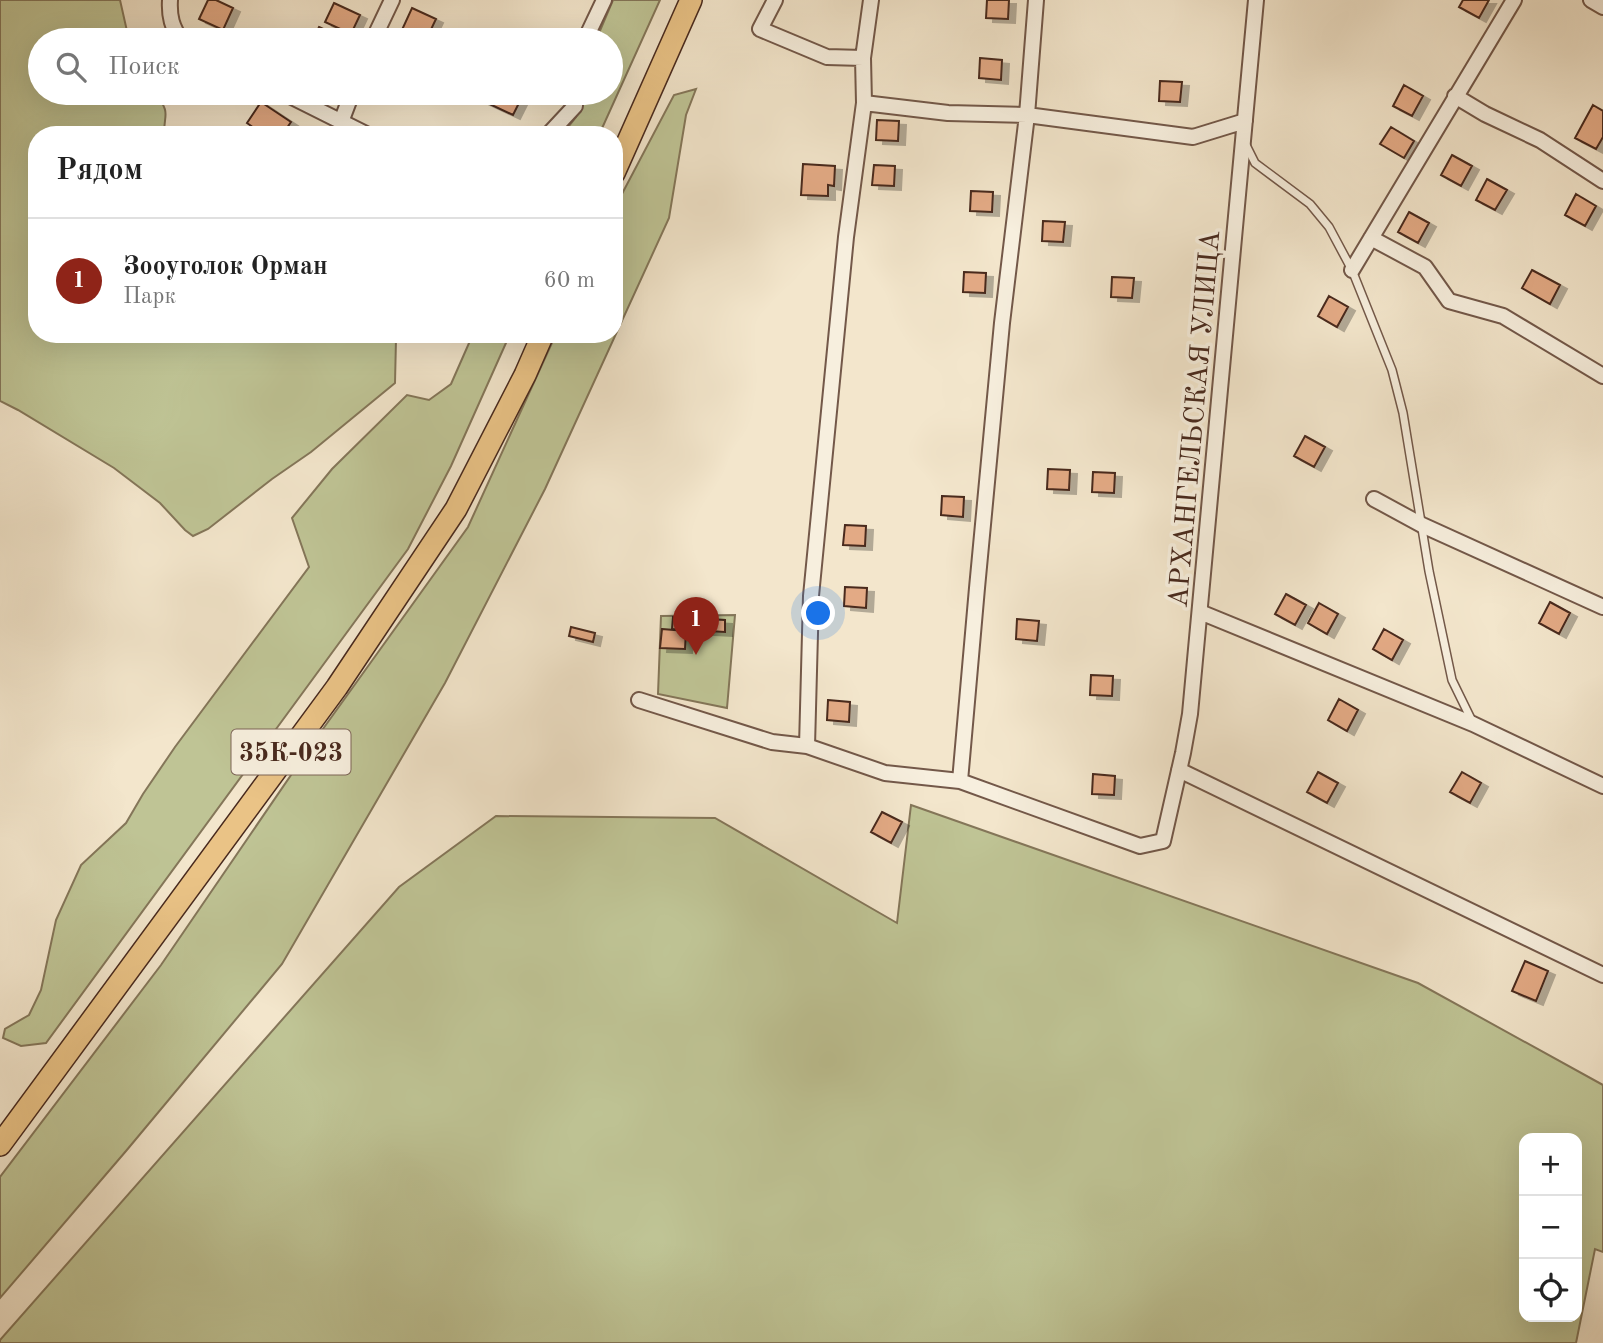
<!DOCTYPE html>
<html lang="ru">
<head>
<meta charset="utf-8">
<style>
	:root { --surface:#fff; --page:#f6f6f6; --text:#222; --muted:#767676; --line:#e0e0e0; --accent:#8f2418 }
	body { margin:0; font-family:"Old Standard TT",serif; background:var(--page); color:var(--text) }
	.controls { position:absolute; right:21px; bottom:21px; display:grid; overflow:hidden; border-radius:14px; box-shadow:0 7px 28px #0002 }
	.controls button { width:63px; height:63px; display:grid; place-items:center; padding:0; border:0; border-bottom:2px solid var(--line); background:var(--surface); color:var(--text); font:35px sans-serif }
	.you { position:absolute; left:819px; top:614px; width:24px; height:24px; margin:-18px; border:5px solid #fff; border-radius:50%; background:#1a73e8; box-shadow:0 0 0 10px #1a73e833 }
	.badge { display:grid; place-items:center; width:46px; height:46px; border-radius:50%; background:var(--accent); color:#fff; font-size:23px; font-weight:700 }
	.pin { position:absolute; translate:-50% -58px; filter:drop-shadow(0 2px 4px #0008) }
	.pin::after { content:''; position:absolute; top:37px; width:24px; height:21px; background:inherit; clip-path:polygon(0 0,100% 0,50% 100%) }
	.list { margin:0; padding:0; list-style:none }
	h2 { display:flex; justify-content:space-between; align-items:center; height:91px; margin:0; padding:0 28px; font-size:30px }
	h2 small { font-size:23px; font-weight:400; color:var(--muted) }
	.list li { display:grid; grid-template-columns:46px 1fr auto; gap:21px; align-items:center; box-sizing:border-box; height:126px; padding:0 28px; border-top:2px solid var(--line) }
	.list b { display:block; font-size:26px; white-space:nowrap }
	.list p { margin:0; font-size:23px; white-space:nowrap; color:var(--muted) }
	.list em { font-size:23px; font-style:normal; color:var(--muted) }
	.icon { flex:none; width:38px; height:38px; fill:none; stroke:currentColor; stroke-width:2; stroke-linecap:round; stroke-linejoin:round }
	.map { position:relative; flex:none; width:1603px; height:1343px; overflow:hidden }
	.search { position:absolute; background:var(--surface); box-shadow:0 7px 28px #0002; left:28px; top:28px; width:595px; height:77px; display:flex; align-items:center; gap:18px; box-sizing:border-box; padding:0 24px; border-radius:38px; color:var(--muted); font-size:26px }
	.panel { position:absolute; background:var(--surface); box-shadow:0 7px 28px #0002; left:28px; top:126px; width:595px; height:217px; border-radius:28px }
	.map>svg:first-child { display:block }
	.green { fill:#bfc495; stroke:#847659; stroke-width:2; fill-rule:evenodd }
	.building { fill:#e3aa85; stroke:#48291d; stroke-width:2; filter:url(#shadow) }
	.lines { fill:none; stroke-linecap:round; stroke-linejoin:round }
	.service-casing { stroke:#735849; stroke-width:10 }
	.minor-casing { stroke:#735849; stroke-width:18 }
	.primary-casing { stroke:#48291d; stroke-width:24 }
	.service { stroke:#f7efde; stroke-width:7 }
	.minor { stroke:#f7efde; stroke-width:14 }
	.primary { stroke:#eac386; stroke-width:21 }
	.labels { text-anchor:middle; stroke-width:7; stroke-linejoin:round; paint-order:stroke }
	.shield { fill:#f7efde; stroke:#7c6457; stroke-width:2 }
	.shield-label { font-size:26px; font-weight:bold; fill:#48291d }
	.street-label { font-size:28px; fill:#48291d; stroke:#f7efde }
</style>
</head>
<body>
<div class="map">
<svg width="1603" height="1343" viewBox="0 0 1603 1343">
	<defs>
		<filter id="shadow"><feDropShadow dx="7" dy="4" stdDeviation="0" flood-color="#0004"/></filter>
	</defs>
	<rect width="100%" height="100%" fill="#f3e6cc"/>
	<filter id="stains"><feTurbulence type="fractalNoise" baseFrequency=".00286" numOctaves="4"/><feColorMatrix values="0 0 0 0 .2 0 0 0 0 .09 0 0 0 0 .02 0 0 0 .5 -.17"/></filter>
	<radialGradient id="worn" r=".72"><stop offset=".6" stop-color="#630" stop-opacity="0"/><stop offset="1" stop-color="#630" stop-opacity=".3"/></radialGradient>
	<path class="green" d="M0,0H120L129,40H40V93H156C171,116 164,111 164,135H37V334H392L396,339L395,383L311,452L272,479L208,529L193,536L185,530L160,503L114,468L18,410L0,401Z
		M613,0H660L599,135H562L576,117L586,93H611V40H596Z
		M696,89L686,115L669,218L545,489L445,683L282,964L126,1151L0,1298V1177L161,965L315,740L468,527L556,334H614V209L674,95Z
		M473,334H510L451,466L408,549L46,1043L21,1046L3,1038L5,1029L29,1015L41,990L56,920L81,865L126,823L143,794L175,747L309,567L292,518L332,469L407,395L429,400L451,384Z
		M735,615L727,708L658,694L661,616Z
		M911,805L1418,983L1603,1085V1252L1595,1249L1576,1343H0V1340L399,887L496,816L715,818L897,923ZM1524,1138H1577V1317H1524Z"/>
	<path class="building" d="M208,0H216L233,8L223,30L199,19Z
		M987,0H1009L1008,19L986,18Z
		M1463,0H1489L1479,18L1459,7Z
		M334,3L360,15L351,34L325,22Z
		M412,8L436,19L426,40H418L401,32Z
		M319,27L347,40H313Z
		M980,58L1002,60L1001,80L979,78Z
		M1160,81L1182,82L1180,102L1159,101Z
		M1404,85L1423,96L1412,116L1393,106Z
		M485,93H506L521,99L513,115L481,100Z
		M261,102L291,122L282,135H264L247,123Z
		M1593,105L1603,111V137L1596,149L1575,138Z
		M877,120L899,121L898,141L876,140Z
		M1391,127L1414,141L1404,158L1380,144Z
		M1452,155L1472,166L1461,186L1441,175Z
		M803,164L835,166L834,186L828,185V196L801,195Z
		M874,165L895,166L894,186L872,185Z
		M1487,179L1507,190L1495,210L1476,200Z
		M971,191L993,192L992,212L970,211Z
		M1576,194L1596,206L1585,226L1565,215Z
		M1409,212L1429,223L1418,243L1398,232Z
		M1043,221L1065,222L1063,242L1042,241Z
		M1532,270L1560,285L1550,304L1522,288Z
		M964,272L986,273L985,293L963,292Z
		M1112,277L1134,278L1132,298L1111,297Z
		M1329,296L1348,307L1337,327L1318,316Z
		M1305,436L1325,447L1314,467L1294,456Z
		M1048,469L1070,470L1069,490L1047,489Z
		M1093,472L1115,473L1114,493L1092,492Z
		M942,496L964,497L963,517L941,515Z
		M845,525L866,526L865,546L843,545Z
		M845,587L867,588L866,608L844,606Z
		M1286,594L1306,605L1295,625L1275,614Z
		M1550,602L1570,613L1559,634L1539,623Z
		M1319,603L1338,614L1327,634L1308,623Z
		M673,617L725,620V632L672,629Z
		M1017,619L1039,621L1037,641L1016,639Z
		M571,627L595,633L593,642L569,636Z
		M662,629L686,631L685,649L660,648Z
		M1384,629L1403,640L1392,660L1373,649Z
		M1091,675L1113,676L1112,696L1090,695Z
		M1339,699L1358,710L1347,731L1328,720Z
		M828,700L850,702L849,722L827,720Z
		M1318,772L1338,783L1327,803L1307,792Z
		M1462,772L1481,783L1470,803L1450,792Z
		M1093,774L1115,776L1114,795L1092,794Z
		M882,812L902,822L891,843L871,832Z
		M1525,961L1548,971L1536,1001L1512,991Z"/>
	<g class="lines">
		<g class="service-casing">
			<path id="service" d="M1246,145L1255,163L1310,204L1329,227L1352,270L1392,370L1403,413L1429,571L1452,680L1473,723"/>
		</g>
		<g class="minor-casing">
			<path id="minor" d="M170,0C169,17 172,27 181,40
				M775,0L760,29L827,57L863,58L864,103L846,237L811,596L807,746
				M1591,0L1603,7
				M373,40L392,0
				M585,40L604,0
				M863,58L871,0
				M284,93L368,135
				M1455,96L1485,114L1540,140L1603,181
				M864,103L948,113L1027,115L1193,137L1245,121
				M341,122L352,93
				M548,135L575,106L574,93
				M1371,238L1425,267L1449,301L1503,316L1603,376
				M1352,270L1514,0
				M1374,499L1422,525L1603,607
				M1200,612L1473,724L1603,786
				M639,700L772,742L807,746L885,773L960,781L1140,846L1163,841L1183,753L1190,714L1256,0
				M1179,770L1603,975
				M960,781L977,588L1002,323L1027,115L1036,0"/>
		</g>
		<g class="primary-casing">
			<path id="primary" d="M614,173L691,0
				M0,1145L337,687L456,509L525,375L543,334"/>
		</g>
		<use href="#service" class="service"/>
		<use href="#minor" class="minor"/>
		<use href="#primary" class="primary"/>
	</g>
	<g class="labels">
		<rect class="shield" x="231.5" y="729.5" width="119" height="45" rx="5"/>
		<g class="shield-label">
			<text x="291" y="761">35К-023</text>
		</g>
		<g class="street-label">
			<text transform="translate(1193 419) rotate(-85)" y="10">АРХАНГЕЛЬСКАЯ УЛИЦА</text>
		</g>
	</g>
	<rect width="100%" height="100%" filter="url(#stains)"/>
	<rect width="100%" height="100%" fill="url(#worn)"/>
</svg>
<div class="controls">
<button>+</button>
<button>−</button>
<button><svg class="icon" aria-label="locate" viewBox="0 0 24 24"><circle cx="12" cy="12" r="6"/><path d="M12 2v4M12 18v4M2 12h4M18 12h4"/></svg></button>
</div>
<div class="you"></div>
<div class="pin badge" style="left:696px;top:655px">1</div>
<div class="search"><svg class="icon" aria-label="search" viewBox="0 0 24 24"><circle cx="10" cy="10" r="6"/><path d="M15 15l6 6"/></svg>Поиск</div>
<section class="panel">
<h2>Рядом<small></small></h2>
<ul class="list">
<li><span class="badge">1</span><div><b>Зооуголок Орман</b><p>Парк</p></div><em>60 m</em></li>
</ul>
</section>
</div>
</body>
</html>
